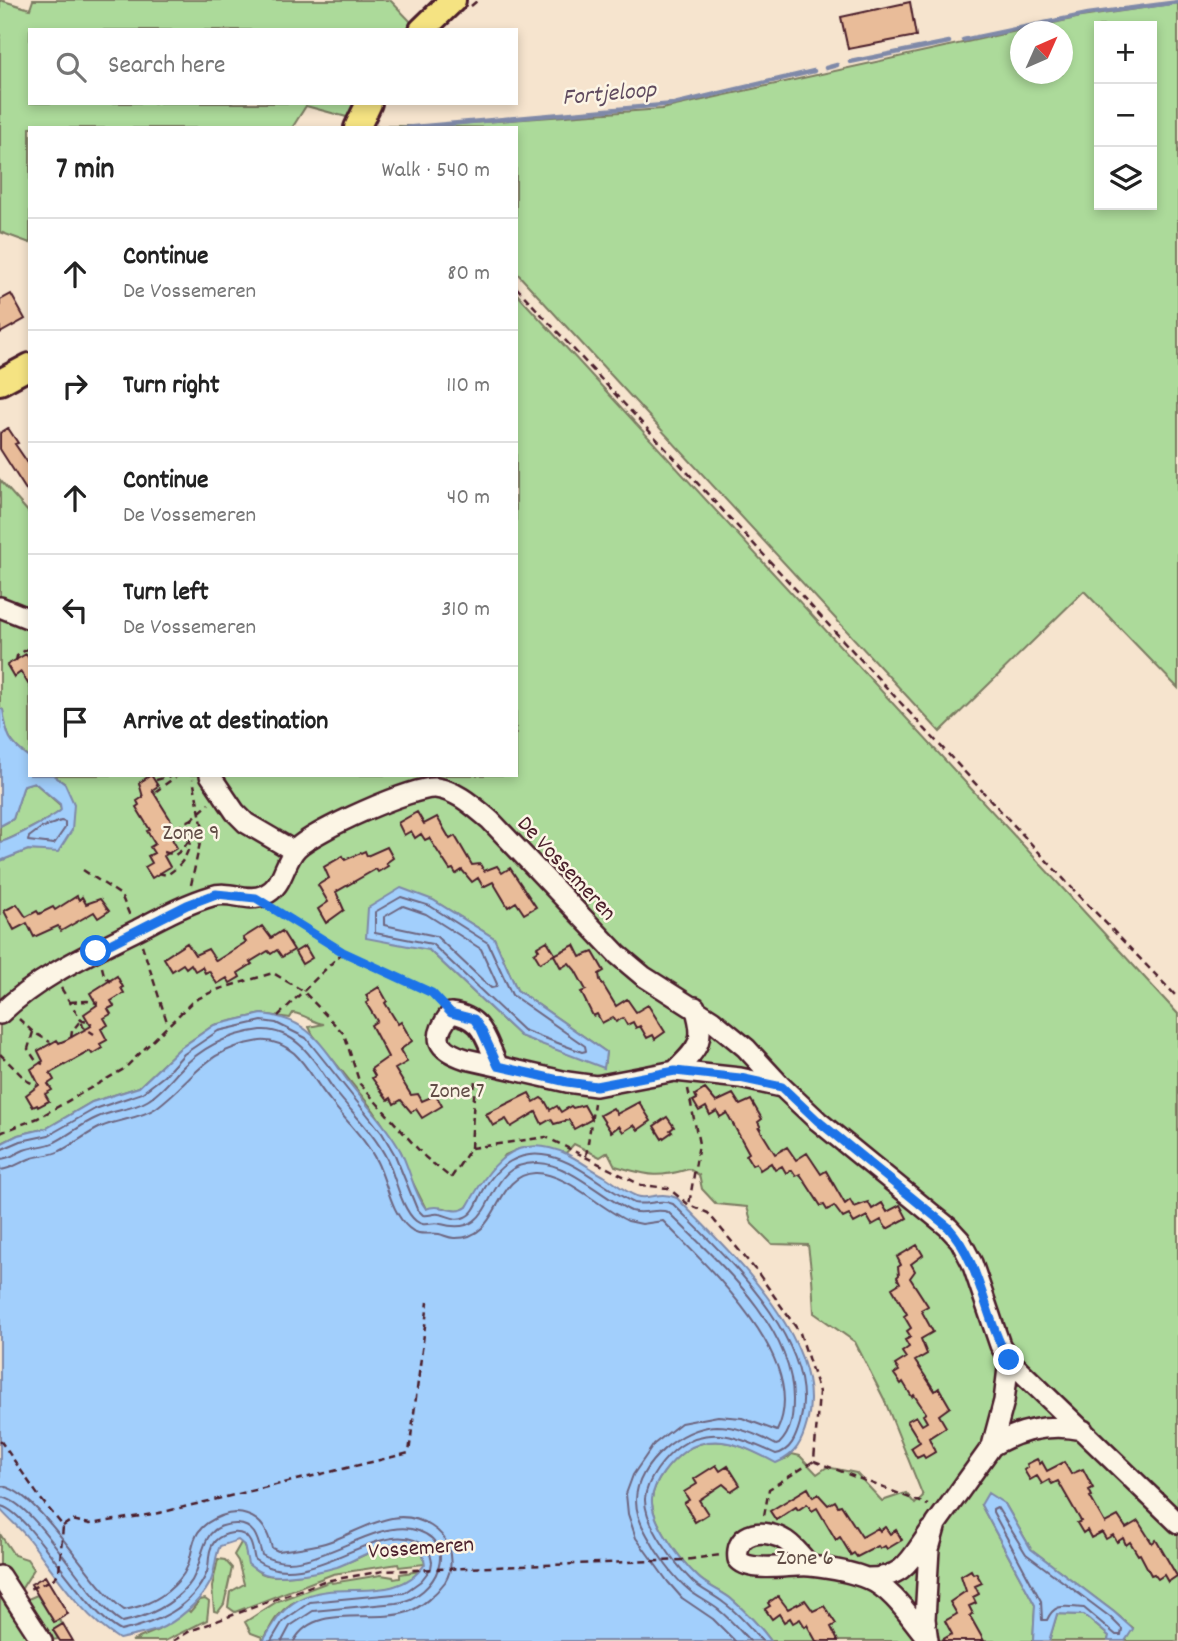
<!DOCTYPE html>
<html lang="en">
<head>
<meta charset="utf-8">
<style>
	:root { --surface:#fff; --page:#f2f2f2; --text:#222; --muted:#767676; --line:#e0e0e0 }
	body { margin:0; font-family:Dekko,sans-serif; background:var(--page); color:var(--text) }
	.controls { position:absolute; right:21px; top:21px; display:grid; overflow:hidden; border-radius:0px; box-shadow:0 4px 10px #0003 }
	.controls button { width:63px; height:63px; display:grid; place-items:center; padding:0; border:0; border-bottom:2px solid var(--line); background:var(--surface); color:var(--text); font:35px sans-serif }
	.compass { position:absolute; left:1010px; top:21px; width:63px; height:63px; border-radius:50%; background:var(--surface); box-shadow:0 4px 10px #0003; rotate:45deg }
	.stop { position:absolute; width:21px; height:21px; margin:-16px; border:5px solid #1a73e8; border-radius:50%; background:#fff }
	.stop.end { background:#1a73e8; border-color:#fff; box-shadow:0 2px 7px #0008 }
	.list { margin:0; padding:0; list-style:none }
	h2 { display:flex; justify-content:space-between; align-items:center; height:91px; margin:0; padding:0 28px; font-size:30px }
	h2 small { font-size:23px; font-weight:400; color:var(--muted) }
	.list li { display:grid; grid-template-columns:46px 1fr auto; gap:21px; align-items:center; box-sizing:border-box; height:112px; padding:0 28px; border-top:2px solid var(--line) }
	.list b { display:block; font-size:26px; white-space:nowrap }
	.list p { margin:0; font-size:23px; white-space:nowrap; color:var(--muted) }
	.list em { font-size:23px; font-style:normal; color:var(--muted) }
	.icon { flex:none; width:38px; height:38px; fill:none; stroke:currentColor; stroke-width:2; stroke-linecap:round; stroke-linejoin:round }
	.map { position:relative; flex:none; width:1178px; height:1641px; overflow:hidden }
	.search { position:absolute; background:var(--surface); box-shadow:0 4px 10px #0003; left:28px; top:28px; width:490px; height:77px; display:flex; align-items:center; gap:18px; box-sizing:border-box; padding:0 24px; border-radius:0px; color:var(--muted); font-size:26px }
	.panel { position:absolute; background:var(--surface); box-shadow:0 4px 10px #0003; left:28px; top:126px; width:490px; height:651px; border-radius:0px }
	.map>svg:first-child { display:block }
	.green { fill:#acda9a; stroke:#7b7c62; stroke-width:2; fill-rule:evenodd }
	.water { fill:#a2cffc; stroke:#7f89a8; stroke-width:2 }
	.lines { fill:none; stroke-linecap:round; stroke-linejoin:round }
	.shore { stroke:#6d657f; stroke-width:2 }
	.stream { stroke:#7f89a8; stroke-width:4.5 }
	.building { fill:#e9bc99; stroke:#4a1f2b; stroke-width:2 }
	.minor-casing { stroke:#4a1f2b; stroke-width:24 }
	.major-casing { stroke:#4a1f2b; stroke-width:30 }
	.path { stroke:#4a1f2b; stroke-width:2.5; stroke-dasharray:7 5; stroke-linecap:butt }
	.minor { stroke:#fcf5e5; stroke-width:19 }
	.major { stroke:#f5e382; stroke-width:24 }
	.route { stroke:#1a73e8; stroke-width:9 }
	.labels { text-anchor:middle; stroke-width:5; stroke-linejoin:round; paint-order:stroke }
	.park-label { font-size:23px; fill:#624e47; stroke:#fcf5e5 }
	.street-label { font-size:23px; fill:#4a1f2b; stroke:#fcf5e5 }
	.water-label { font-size:24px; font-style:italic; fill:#604b5f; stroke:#fcf5e5 }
</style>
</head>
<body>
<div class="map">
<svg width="1178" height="1641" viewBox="0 0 1178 1641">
	<rect width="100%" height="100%" fill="#f6e4ce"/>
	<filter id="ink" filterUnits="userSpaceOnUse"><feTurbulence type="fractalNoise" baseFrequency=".0143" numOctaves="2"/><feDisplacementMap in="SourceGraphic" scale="14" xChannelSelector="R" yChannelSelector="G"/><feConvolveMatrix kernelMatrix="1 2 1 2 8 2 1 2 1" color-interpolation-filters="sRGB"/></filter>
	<g filter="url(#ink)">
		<path class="green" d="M0,0L30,9L33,0H390L415,26L412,30H30V103H363L354,119L306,106L292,128H30V243L0,232Z
			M1178,3V688L1084,591L940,732L516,272V128L374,126H429L662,109L1081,17ZM1099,26H1152V205H1099ZM1020,32H1062V74H1020Z
			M516,293L1178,1014V1641H1125L1133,1628L1114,1612L1031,1549L1005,1504L981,1505L1035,1605L1033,1641H771C760,1626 744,1610 730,1598C720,1590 707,1586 698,1577C683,1563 650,1521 652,1499C653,1482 671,1461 685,1451C715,1430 748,1448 776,1462L788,1458L792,1454L800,1456L817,1474L827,1467L856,1473L882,1501L906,1493L915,1504L923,1496L884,1399L855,1342L814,1313L812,1278L808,1245L772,1244L752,1224L747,1207L716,1204L702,1189L699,1175L689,1169C654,1179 649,1175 615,1166L608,1152L600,1157L574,1144L566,1153L537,1147L519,1149L505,1155L467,1207C457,1214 454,1210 444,1208C439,1207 432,1209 426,1209L410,1177L401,1152L374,1111L313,1035L309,1027L324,1024C313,1023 305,1014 293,1013L290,1018L262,1014L214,1025L179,1049L139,1087L92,1102L47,1128L18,1135L0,1144V861L28,850L58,851L65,784L53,775H516ZM433,900L494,938L517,990L606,1052L604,1067L520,1036L429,950Z
			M0,480L30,514V758C9,743 6,735 3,710L0,708Z
			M34,782L60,805L61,810C57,815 6,842 0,842V826L13,819L24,785Z
			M0,1534L14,1555L27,1559L34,1569L22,1588L13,1590L0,1570Z
			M242,1541C246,1549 246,1559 252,1566C260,1576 271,1576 282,1576C304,1575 325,1570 346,1563C373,1553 395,1533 423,1553L425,1564L399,1567L398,1564L333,1574L235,1612L228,1607L230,1592L244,1584L238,1561L234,1555Z
			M218,1559L225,1560L232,1568L224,1604L218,1612L214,1611L212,1587Z
			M420,1571C386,1610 312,1571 277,1617C271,1624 268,1633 263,1641L262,1637L251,1633L245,1622L278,1601L331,1581L332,1583L381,1575L393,1577L394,1579L400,1578V1574Z
			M0,1585L8,1595L4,1603L15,1619L25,1623L36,1641H0Z
			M37,1595L54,1622L59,1620L63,1624L53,1630L58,1639L47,1641L28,1603V1599Z
			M205,1599L209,1602L207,1620L165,1641H132L158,1630L187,1609L190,1612L200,1600Z
			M1057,1614L1084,1615L1109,1636L1108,1641H1049Z"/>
		<path class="water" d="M0,708L3,710C7,736 8,742 30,758V775H53L65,784L74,804L72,830L58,852L28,850L0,861V842C7,842 57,815 61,810L60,804L34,782L24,785L13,819L0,826Z
			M401,888L433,900L494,938L517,990L606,1052L604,1068L520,1036L429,950L366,938L368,908Z
			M262,1014C280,1016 297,1021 311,1034C326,1047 336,1065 348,1081C365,1104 386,1124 400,1150C410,1168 413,1192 426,1209C441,1202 453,1217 467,1207C489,1168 513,1129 567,1154C579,1160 591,1169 604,1176C614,1182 624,1191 636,1196C648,1201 658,1190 677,1198C727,1250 829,1341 807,1423C802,1442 796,1455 776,1463C748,1448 715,1430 685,1451C671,1461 653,1482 652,1499C650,1521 683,1563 698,1577C707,1586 720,1590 730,1598C744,1610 760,1626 771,1641H263C274,1624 279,1611 298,1600C338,1577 395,1608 425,1564L423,1553C394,1531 365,1557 337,1567C323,1571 308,1574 294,1575C275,1577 263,1577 248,1564L244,1545L238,1540L220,1546C214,1558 216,1571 210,1583C200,1602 177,1622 157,1630C145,1634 131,1636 119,1639C80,1615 55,1572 27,1537C19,1527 8,1519 0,1509V1144L18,1135L47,1128L92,1102L139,1087L179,1049L214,1025Z
			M988,1493L1005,1504L1031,1549L1114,1612L1133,1629L1125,1641H1108L1109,1636L1084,1615L1057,1614L1049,1641H1033L1035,1605L981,1505Z"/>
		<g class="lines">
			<path class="shore" d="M61,821L65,822V828L54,844L28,841L29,837L41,828Z
				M401,897L430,906L488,943L512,995L585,1046L586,1051L582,1052L523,1030L432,944L375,933V912Z
				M403,906L426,914L481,949L497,984L496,987L491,988L436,936L384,925V917Z
				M0,1150L21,1141L49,1135L95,1109L142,1093L164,1076L184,1054L218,1031L262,1021L276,1023L306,1038L382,1133L395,1155L417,1209L423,1215C430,1216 433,1213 439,1214C448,1215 455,1222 465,1217C475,1213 478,1200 483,1191C496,1166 520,1149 549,1156C580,1163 605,1189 634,1203C648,1206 660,1198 673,1204C723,1254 822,1343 800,1423C796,1437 791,1451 776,1454C745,1440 712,1423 680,1446C665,1457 646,1480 645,1499C644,1524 676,1565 693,1582C702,1590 714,1595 724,1603C738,1613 751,1628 762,1641
				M0,1159C10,1159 16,1153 24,1150C34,1146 46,1147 55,1142C69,1135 82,1124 96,1118C112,1110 132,1110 147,1101C159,1094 169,1082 178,1072C200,1048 229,1034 261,1030C275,1029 290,1036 300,1045C314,1057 324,1076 335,1091C353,1114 374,1133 387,1159C395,1175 401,1209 416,1221C425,1228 432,1221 441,1224C502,1241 478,1161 538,1163C570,1164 603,1198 631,1211C644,1215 656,1208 668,1212C716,1260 793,1325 793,1399C793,1416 792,1431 779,1444L776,1445C757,1434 738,1426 716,1426C682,1427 636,1464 636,1500C636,1512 641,1525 647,1535C657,1554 673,1577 689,1590C698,1598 711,1603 720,1611C731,1620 740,1631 750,1641
				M0,1170C12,1169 19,1163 29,1159C39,1155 51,1156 60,1151C74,1144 86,1134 101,1127C118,1119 140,1119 156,1108C197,1077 203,1050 260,1041C272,1040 284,1045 294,1053C308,1066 317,1085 329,1099C345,1120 365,1138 377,1162C387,1182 391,1213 409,1228C419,1237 427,1232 439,1234C444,1235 448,1238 454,1238C502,1240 492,1175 535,1173C565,1172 601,1209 628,1221L642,1224L663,1221C706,1266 812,1360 777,1431L742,1418L718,1416L681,1423L654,1444L633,1475L626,1494L628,1514L636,1538L668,1582L682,1598L713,1619L735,1641
				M0,1486C38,1488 89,1585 124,1610C146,1606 164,1598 179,1580C200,1557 181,1531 221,1516C229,1513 239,1512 247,1515C263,1520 268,1533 272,1548L278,1551C294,1549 310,1547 325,1543C360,1533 394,1502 431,1526C439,1531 445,1537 448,1546C452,1559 452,1571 445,1582C436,1594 422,1607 408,1612C372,1624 315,1602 294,1641
				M0,1497C35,1499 85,1600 122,1622C148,1617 170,1607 188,1586C207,1564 195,1523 237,1524C256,1525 258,1541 262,1555C305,1582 366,1521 411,1529C463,1539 437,1598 396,1603L313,1611L290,1626L282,1641
				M0,1506C28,1509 82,1611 121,1631C156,1623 192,1609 207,1572C210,1562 207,1550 215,1541C223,1533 242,1528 249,1540C253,1545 253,1554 255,1560C311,1600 384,1506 429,1549L432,1562L431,1568L421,1581L404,1593L310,1602L283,1621L271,1641
				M997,1507L1026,1554L1110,1617L1122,1629L1121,1635H1116L1084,1608C1066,1607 1055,1602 1047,1620H1042L1041,1601L993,1512V1509Z"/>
			<path class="stream" d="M963,40L1088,14L1178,2
				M850,62L949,42
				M826,68L837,65
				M403,128L674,104L814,71"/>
		</g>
		<path class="building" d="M910,2L916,36L848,49L841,17Z
			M11,294L25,319L0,333V300Z
			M8,428L18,443L15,444L30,466V496L0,449V433Z
			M26,654L30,660V687L21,672L14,677L7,665Z
			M151,775L158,786L152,790L172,822L165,826L177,848L164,856L170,867L152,878L145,867L152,863L148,856L154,853L150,847L155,844L147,831L150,830L136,807L139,805L137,801L143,797L139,783Z
			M417,812L424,824L437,817L450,839L455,836L472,865L480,864L484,871L497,866L502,873L510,868L536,907L524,914L516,902L508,907L493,882L483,887L478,878L472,882L462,870L456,874L453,869L450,870L429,838L425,840L421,834L415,838L411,831L404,835L398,823Z
			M387,847L393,858L386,863L388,866L378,872L376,869L336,892L344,910L326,923L318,909L328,902L318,885L329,878L324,867L343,856L345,860L365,851L367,856Z
			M77,896L79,900L82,897L86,904L100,899L109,911L98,918L94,912L61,931L58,926L34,937L27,923L14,930L4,911L17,904L26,917L37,911L39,914L53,907L55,910Z
			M262,926L271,938L282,931L294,950L282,957L277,950L271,954L268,951L250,962L252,964L238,973L240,977L230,983L227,978L217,984L209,971L205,973L202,967L195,971L191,964L186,968L183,964L172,971L164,958L187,943L195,955L208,949L216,961L246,942L243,938Z
			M547,941L555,954L540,963L534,953L539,950L537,947Z
			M574,945L580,957L593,952L604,971L599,974L600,980L616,1006L627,999L636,1012L648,1005L665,1032L655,1039L653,1035L647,1038L640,1026L636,1028L633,1022L627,1025L623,1018L616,1022L613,1017L602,1023L597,1014L593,1016L581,992L586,990L575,970L569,963L561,968L554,955Z
			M305,946L312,958L302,964L295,952Z
			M117,976L123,987L121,988L124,993L111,1001L114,1006L108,1009L111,1014L104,1018L108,1025L101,1029L107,1040L100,1044L102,1048L92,1054L90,1051L50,1073L54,1080L48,1084L52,1090L45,1094L49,1101L38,1107L37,1105L33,1107L26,1095L39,1085L31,1069L43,1061L38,1051L57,1040L59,1043L66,1040L91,1026L84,1014L97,1005L90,993Z
			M379,987L387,1001L385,1003L398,1024L401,1022L412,1041L400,1050L407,1062L395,1069L411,1095L418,1094L422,1101L436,1095L442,1106L422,1118L416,1109L411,1112L401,1100L394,1104L391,1098L388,1100L372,1078L375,1076L371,1069L388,1057L371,1025L377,1021L366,1003L369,1001L366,995Z
			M705,1089L716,1102L733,1094L740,1105L751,1100L762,1119L758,1122L761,1128H759L775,1154L787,1147L796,1160L807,1153L821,1174L826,1171L845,1204L850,1200L854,1207L868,1202L872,1209L882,1203L887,1212L900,1205L907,1218L887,1229L881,1220L872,1225L867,1216L854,1223L849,1215L843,1218L834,1206L827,1210L824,1205L821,1206L800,1174L796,1176L792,1170L786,1173L782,1166L775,1170L771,1163L760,1170L756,1163L752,1165L746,1155L749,1153L727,1113L720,1117L717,1111L710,1115L706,1107L699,1111L693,1101L697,1099L695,1095Z
			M529,1093L534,1102L541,1098L545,1101L550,1110L557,1106L561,1112L571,1106L573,1108L584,1105L592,1119L574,1129L569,1120L554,1124L551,1119L542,1124L536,1112L511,1127L506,1119L493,1126L486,1114Z
			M639,1102L651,1121L638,1130L634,1125L623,1132L619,1126L611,1132L600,1115L613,1108L617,1114Z
			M667,1117L674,1127L670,1130L672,1132L662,1139L654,1126Z
			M917,1245L923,1255L911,1264L915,1271L910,1278L928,1306L921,1310L933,1332L921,1339L927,1354L915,1361L935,1391L939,1388L950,1407L939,1415L946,1427L929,1438L935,1452L925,1458L923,1455L917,1458L911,1448L920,1442L907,1421L916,1416L922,1425L927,1422L923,1415L926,1413L914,1395L912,1397L903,1382L901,1384L894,1374L899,1371L895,1365L906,1358L902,1352L909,1347L905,1340L911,1337L907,1331L911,1328L904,1316L907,1314L892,1288L900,1283L897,1277L899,1275L898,1267L901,1265L897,1257Z
			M1037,1459L1040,1464L1042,1462L1047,1471L1064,1462L1071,1474L1083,1469L1093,1488L1089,1490L1092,1496L1090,1497L1105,1523L1118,1516L1126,1528L1138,1521L1152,1543L1156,1540L1177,1576L1168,1582L1164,1575L1158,1579L1154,1574L1151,1575L1140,1554L1138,1555L1130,1542L1126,1545L1123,1538L1117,1542L1113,1535L1106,1539L1102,1532L1091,1538L1087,1530L1083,1533L1077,1523L1081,1521L1058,1481L1052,1484L1049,1480L1042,1484L1037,1476L1030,1480L1024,1470L1028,1467L1027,1464Z
			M716,1465L720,1471L728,1466L740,1485L731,1491L723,1484L699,1500L708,1514L695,1522L684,1503L689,1500L684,1492L697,1484L694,1479Z
			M808,1488L813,1497L818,1494L828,1505L835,1501L838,1506L841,1505L862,1537L878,1528L880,1531L885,1527L890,1534L896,1530L902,1540L887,1549L885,1546L880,1549L878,1546L857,1557L854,1553L851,1555L840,1537L836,1540L817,1508L812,1511L807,1504L798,1510L796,1507L776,1520L770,1511Z
			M971,1570L973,1574L976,1573L982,1583L975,1586L979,1594L973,1597L976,1603L969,1606L973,1614L970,1616L984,1641H940L952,1634L945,1621L957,1614L950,1602L966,1591L961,1576Z
			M45,1576L68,1614L54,1622L31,1584Z
			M778,1596L788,1609L805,1600L813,1611L824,1606L836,1624L831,1627L838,1641H816L807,1625L805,1627L800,1619L793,1623L790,1618L784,1622L779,1614L772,1619L765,1609L770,1606L768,1603Z
			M63,1624L73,1641H60L53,1630Z"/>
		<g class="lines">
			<g class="minor-casing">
				<path id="minor" d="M0,607L30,619
					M210,775L235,812L246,823L294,851
					M0,1014C38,977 87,955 135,931C160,918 185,904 212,896C229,890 248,903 264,895C284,887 283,862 297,848C314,831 413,786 436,788C458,791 474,807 490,820L618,955L643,976L712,1020L746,1048L782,1087L818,1121L948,1227L960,1240L972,1263L1000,1345L1009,1360L1004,1401L992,1446L936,1524L929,1549L925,1619L928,1641
					M498,1066C485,1039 484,1017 451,1013C431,1038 436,1049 466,1059L567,1082L596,1086L675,1071L740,1078L781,1087
					M675,1071C699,1047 706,1041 695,1007
					M1009,1360L1178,1523
					M992,1446C1021,1429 1050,1423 1083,1430
					M810,1566C803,1557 795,1547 786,1541C767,1528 734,1530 738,1559C749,1574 792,1564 810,1566C828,1568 852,1572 868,1579C894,1590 910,1618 928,1639
					M0,1576L42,1641
					M867,1578C906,1578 910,1559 931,1530"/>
			</g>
			<g class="major-casing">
				<path id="major" d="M422,30L453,0
					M357,128L369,103
					M0,382L30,366"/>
			</g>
			<path class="path" d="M471,6L478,0
				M516,287L1072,888L1178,998
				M16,661L17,656L30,647
				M156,780L174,775
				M155,792L178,775
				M164,828H175L192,819
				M164,852L175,855L183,849L189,840
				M83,870L121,895L130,916
				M158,873L167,875C191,859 190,845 192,819L209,804
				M191,885L203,829L193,779
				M274,909L343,952L432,993L439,1001
				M142,945L168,1025
				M102,967L104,975L111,982
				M61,988L81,1020L92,1024
				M70,1002L87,1001L98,1003
				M278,1016L343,952
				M19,1019L33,1032L50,1042
				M33,1032L28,1049L36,1061L43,1064
				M71,1038L72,1031L81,1020L83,1027L94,1034
				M0,1054L27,1081L37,1085
				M688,1089L699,1144L689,1205
				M0,1133L38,1118L124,1069L193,1001L216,990L273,973L303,991L344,1034L360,1084L425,1157L451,1178L471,1148L546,1137L641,1185L668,1188L689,1205L708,1213L758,1273L800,1333L819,1392L814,1461L769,1489L764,1516
				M471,1148L475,1078
				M586,1156L594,1103
				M0,1440L40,1498L63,1526L59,1573L52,1580L29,1589
				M814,1461L928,1505
				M63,1526L72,1520L90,1524L159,1513L409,1453L428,1302
				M173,1641L190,1631L324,1581L384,1571L684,1560L720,1555"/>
			<use href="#minor" class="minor"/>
			<use href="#major" class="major"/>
		</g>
	</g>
	<g class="lines" filter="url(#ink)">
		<path class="route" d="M96,951L187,905L216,894L256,898L343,952L432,993L451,1013L474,1019L481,1029L498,1066L567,1082L596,1086L675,1071L740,1078L782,1087L818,1121L948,1227C982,1264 984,1319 1009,1360"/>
	</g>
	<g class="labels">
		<g class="park-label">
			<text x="191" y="839">Zone 9</text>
			<text x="457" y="1097">Zone 7</text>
			<text x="805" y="1564">Zone 6</text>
		</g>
		<g class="street-label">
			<text transform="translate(568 867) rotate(47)" y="8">De Vossemeren</text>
			<text transform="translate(421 1546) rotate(-4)" y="8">Vossemeren</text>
		</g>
		<g class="water-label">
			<text transform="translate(609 92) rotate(-5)" y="8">Fortjeloop</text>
		</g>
	</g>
</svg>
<div class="controls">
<button>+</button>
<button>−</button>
<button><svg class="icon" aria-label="layers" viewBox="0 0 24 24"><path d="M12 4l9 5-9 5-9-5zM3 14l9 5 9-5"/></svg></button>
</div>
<svg class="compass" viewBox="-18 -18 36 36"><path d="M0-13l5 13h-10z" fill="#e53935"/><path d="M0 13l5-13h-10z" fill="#767676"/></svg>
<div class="stop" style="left:96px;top:951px"></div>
<div class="stop end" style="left:1009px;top:1360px"></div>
<div class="search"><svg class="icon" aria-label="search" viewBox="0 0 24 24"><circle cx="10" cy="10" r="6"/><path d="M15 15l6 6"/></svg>Search here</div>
<section class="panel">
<h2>7 min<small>Walk · 540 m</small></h2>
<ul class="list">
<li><svg class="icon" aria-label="ahead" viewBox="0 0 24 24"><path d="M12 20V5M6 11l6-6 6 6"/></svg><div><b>Continue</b><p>De Vossemeren</p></div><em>80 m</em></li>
<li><svg class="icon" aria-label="right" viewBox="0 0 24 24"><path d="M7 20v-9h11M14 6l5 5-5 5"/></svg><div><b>Turn right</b></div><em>110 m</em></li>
<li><svg class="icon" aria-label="ahead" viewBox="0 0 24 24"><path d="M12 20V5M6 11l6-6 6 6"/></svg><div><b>Continue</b><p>De Vossemeren</p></div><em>40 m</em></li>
<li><svg class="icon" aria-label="left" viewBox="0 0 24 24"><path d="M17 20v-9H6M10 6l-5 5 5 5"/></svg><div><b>Turn left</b><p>De Vossemeren</p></div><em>310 m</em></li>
<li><svg class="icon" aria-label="arrive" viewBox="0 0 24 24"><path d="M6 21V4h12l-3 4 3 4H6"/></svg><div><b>Arrive at destination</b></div></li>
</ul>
</section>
</div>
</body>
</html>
